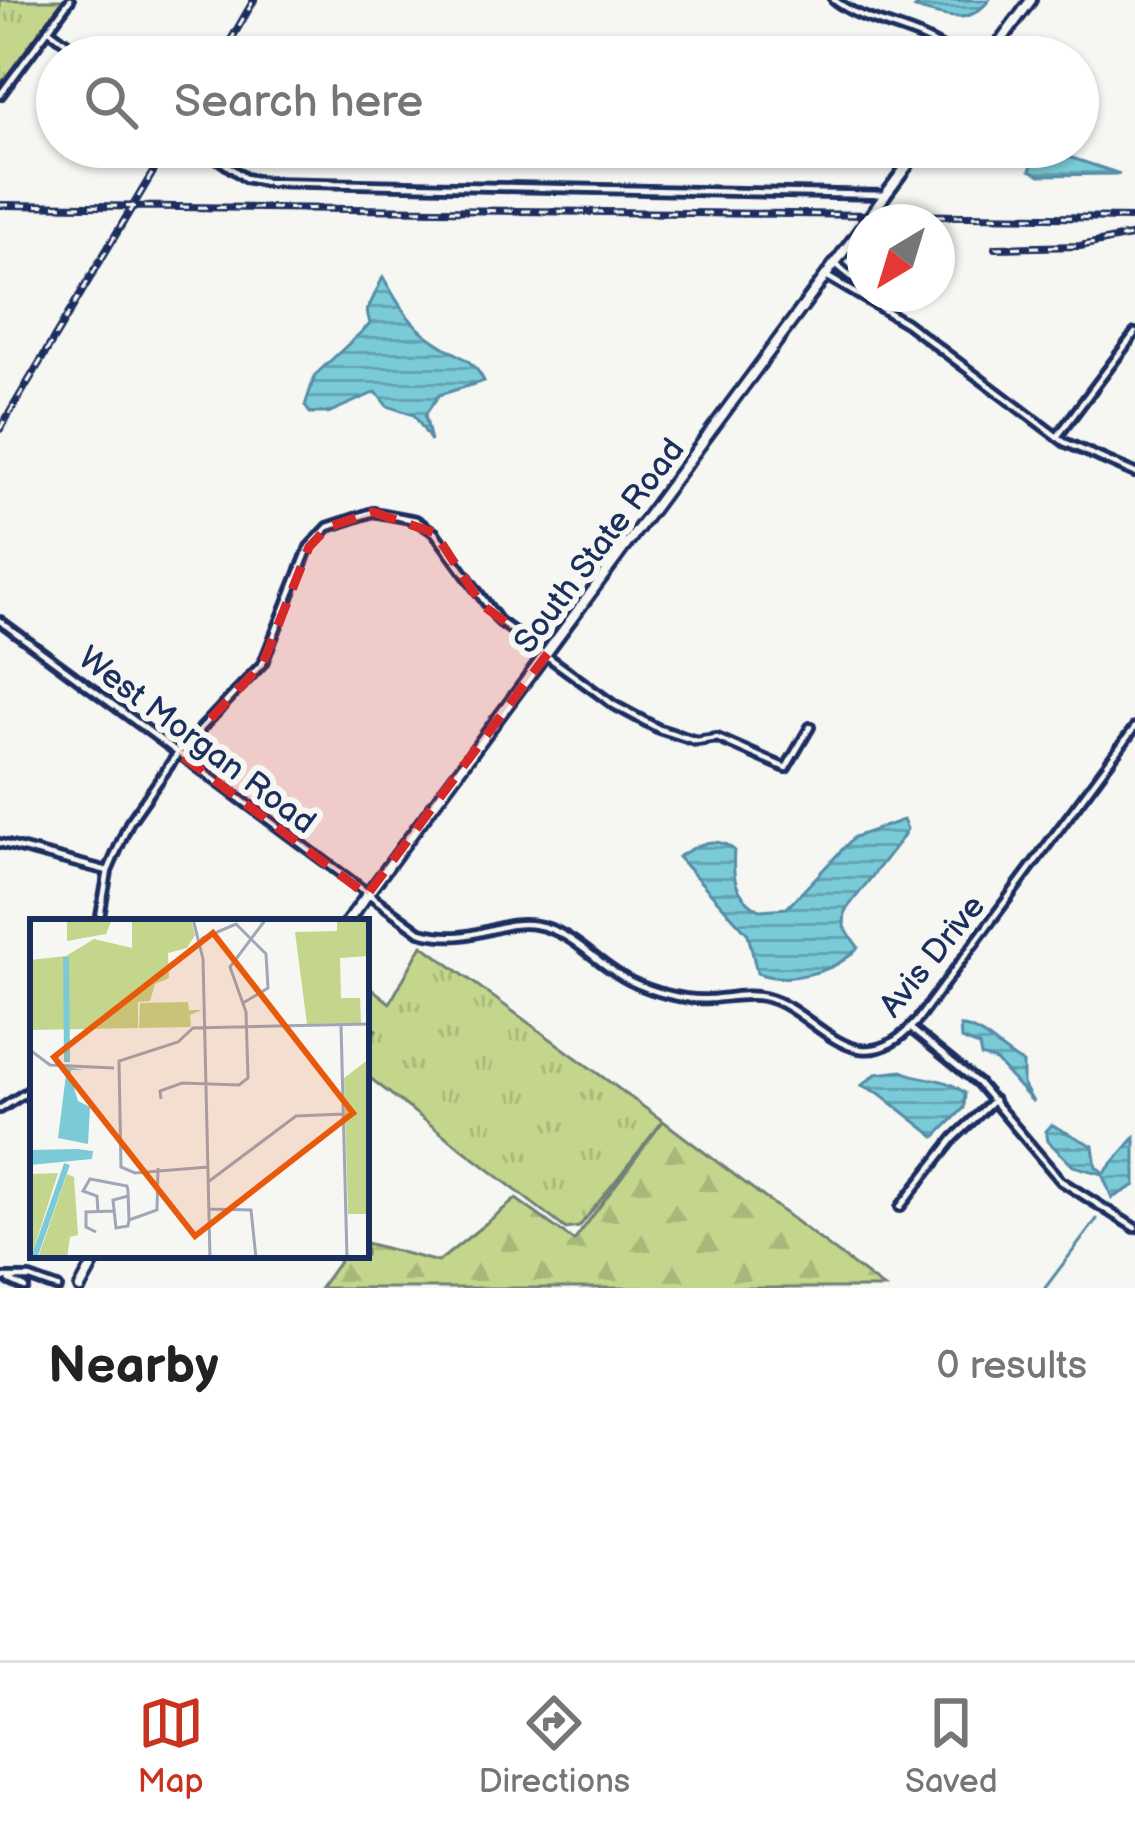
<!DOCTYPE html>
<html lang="en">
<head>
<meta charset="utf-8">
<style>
	:root { --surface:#fff; --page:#f6f6f6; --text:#222; --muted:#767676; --line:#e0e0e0; --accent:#c8321e }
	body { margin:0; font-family:"Balsamiq Sans",sans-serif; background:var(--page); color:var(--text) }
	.compass { position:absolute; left:847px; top:204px; width:108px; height:108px; border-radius:50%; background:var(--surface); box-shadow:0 3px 9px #0004; rotate:218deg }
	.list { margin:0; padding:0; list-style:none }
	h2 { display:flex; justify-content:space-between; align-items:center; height:156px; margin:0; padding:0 48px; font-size:51px }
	h2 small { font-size:39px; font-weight:400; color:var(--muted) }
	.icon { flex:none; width:66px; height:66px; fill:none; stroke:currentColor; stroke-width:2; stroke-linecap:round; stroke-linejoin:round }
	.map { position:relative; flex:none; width:1135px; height:1288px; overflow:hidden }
	.search { position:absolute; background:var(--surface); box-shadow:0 3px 9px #0004; left:36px; right:36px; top:36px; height:132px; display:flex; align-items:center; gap:30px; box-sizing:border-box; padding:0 42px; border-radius:66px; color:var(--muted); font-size:45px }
	.sheet { height:372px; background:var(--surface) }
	nav { display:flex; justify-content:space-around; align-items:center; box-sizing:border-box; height:168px; border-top:3px solid var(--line); background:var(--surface); font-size:33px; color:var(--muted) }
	nav a { display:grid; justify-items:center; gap:6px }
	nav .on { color:var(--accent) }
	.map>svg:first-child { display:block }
	.grass { fill:url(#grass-tufts); stroke:#708274; stroke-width:3 }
	.forest { fill:url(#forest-firs); stroke:#708274; stroke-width:3 }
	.water { fill:url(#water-rules); stroke:#548ca7; stroke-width:3 }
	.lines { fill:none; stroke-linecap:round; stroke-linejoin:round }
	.stream { stroke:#548ca7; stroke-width:3 }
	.minor-casing { stroke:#1b2f5e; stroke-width:14 }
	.secondary-casing { stroke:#1b2f5e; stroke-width:16 }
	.minor { stroke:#f6f6f2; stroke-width:4.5 }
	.secondary { stroke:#f6f6f2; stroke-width:8 }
	.rail-casing { stroke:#1b2f5e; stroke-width:8 }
	.rail { stroke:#f6f6f2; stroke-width:3; stroke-dasharray:9; stroke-linecap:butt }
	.marked { fill:#d62828; fill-opacity:0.2; stroke:#d62828; stroke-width:9; stroke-dasharray:24 15; stroke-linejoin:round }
	.labels { text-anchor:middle; stroke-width:12; stroke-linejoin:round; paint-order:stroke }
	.street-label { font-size:33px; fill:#1b2f5e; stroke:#f6f6f2 }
	.inset-river { fill:none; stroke:#7acad7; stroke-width:6 }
	.inset-road { fill:none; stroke:#9ea6b7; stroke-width:3 }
	.view { fill:#e8590c; fill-opacity:0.15; stroke:#e8590c; stroke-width:6 }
	.inset-edge { fill:none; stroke:#1b2f5e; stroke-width:6 }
</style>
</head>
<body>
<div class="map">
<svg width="1135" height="1288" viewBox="0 0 1135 1288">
	<defs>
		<pattern id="grass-tufts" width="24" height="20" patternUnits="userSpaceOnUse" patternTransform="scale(3)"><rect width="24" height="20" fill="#c4d68b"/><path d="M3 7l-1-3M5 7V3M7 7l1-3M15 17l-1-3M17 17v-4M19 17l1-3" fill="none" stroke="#a8b87a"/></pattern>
		<pattern id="forest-firs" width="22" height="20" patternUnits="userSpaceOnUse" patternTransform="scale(3)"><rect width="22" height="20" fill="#c4d68b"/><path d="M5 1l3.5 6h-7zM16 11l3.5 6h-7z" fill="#a8b87a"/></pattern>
		<pattern id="water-rules" width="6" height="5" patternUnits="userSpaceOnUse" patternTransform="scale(3)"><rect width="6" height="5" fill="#7acad7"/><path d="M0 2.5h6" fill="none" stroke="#63a4b2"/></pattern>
	</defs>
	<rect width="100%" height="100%" fill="#f6f6f2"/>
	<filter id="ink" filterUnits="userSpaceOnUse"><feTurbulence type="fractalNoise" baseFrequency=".00833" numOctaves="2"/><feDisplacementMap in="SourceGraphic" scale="24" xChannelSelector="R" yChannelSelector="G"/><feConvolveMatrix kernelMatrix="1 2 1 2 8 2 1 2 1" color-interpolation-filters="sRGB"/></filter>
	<g filter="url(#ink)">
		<path class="grass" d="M0,0H63L0,85Z
			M422,945L663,1121L579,1227L566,1229L366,1075V1044L376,1030L366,1021V984L390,1003Z"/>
		<path class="forest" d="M663,1121L884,1288H320L344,1255H366V1243L438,1262L516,1199L574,1241Z"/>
		<path class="water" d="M922,0H989C968,27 945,16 915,8Z
			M1039,149L1051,151L1120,174L1040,175L1030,170Z
			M383,277C397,301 408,323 432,339C453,355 471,355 484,381L439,395L425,415L431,441L414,415L387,406L376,392L328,413H310L305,406L315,375L370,324L367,311Z
			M903,820L907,829L902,838L845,911L844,927L858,947C837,973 786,984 757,973L748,934L678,857C697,845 715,834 734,850C732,876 734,896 760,910L787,908L854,837Z
			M960,1026C987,1031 1000,1052 1023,1063V1084L1033,1102L996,1061L981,1056L979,1046L961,1039Z
			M902,1071C928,1083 940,1074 965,1093L964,1108L935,1137L879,1093L861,1086L876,1074Z
			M1052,1125L1093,1146L1096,1167L1104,1173L1135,1137V1185L1112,1198L1102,1174L1073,1166L1048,1141L1046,1131Z"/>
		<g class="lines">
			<path class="stream" d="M1045,1288L1097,1219"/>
			<g class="minor-casing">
				<path id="minor" d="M834,0C872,28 912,24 956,57
					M48,29L85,57
					M0,95L70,0
					M201,147L245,178L266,182L885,195
					M837,265L865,288
					M828,277L906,323L1064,442L1135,473
					M1057,437L1135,333
					M0,621L420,932C475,947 497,918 536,925C573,931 597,965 630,981C653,992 684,1001 710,999C727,998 747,993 764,997C816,1008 854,1092 916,1022L1135,727
					M0,843L108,871
					M99,922L108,871L129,823L178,753L263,663L309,547L328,527L373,512L416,520L435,533L499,621L614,705L659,729L696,741L717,738L786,768L810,727
					M910,1028L978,1083L1061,1181L1135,1228
					M0,1109L33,1088
					M900,1207L954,1138L994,1100
					M0,1278H30L58,1288
					M10,1281L25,1288"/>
			</g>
			<g class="secondary-casing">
				<path id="secondary" d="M989,57L1031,0
					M347,922L921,147
					M80,1288L98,1255"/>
			</g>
			<use href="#minor" class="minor"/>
			<use href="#secondary" class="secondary"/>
			<g class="rail-casing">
				<path id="rail" d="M221,57L254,0
					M0,205L1135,218
					M995,248L1080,246L1135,235
					M0,429L168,147"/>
			</g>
			<use href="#rail" class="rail"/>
		</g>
	</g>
	<path class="marked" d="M373,512L435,533L482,605L548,653L367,895L178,753L263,663L309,547L328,527Z"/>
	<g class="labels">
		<g class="street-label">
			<text transform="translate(598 545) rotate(-53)" y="12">South State Road</text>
			<text transform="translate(198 739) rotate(37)" y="12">West Morgan Road</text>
			<text transform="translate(931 955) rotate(-51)" y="12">Avis Drive</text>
		</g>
	</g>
	<g transform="translate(30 919)">
		<rect width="339" height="339" fill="#f6f6f2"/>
		<path d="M37,0L52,2L82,0L76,15L37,22ZM158,83L159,91H172L160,96L161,108L109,109L110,84ZM339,140V295H318L314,159Z" fill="#c4d68b"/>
		<path d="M102,0H161L165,16L157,29L138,34L139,59L125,65L120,82L108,83V109L0,111V41L36,37L64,20L102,29ZM307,0H339V37L310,39L311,79H330L331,104L277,105L265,13L307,12ZM28,254L1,339H0V255ZM37,255L44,258L48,316L40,318L37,339H8Z" fill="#c4d68b"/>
		<path d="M37,148L54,151H41V159L48,182L60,188L58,225L28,219ZM47,230L63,232L62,240L0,246V231Z" fill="#7acad7"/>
		<path class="inset-river" d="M36,38L37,143M4,339L37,245"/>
		<path class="inset-road" d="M163,0L173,40L180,339M171,20L206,5L236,35L238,69L213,84M311,106L317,339M0,131L20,146L84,149M131,180L130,172L152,164L209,166L218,159L216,93L200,48L236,0M178,248L105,254L91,248L89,142L148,123L163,109L339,105M178,263L266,197L314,195M179,290L221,291L226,339M68,293L67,277L53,272L60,260L97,267L98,272L99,301L98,307L86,309L83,281L98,277M99,301L127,291L128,249M66,313L56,308V293L83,292"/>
		<path class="view" d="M183,14L323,194L165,317L24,138Z"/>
		<rect width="339" height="339" class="inset-edge"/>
	</g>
</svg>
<svg class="compass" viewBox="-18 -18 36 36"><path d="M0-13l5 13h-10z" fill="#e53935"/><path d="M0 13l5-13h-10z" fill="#767676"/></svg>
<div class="search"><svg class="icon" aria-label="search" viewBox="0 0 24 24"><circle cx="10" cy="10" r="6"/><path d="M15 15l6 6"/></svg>Search here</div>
</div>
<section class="sheet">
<h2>Nearby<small>0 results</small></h2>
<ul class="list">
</ul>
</section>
<nav>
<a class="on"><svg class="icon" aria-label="map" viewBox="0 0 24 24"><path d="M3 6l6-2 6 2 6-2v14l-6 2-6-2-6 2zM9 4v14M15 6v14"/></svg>Map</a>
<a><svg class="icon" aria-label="directions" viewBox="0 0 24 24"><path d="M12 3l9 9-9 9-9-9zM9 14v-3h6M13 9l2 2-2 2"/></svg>Directions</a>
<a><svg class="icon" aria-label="saved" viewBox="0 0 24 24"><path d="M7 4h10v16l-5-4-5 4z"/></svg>Saved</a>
</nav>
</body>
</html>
